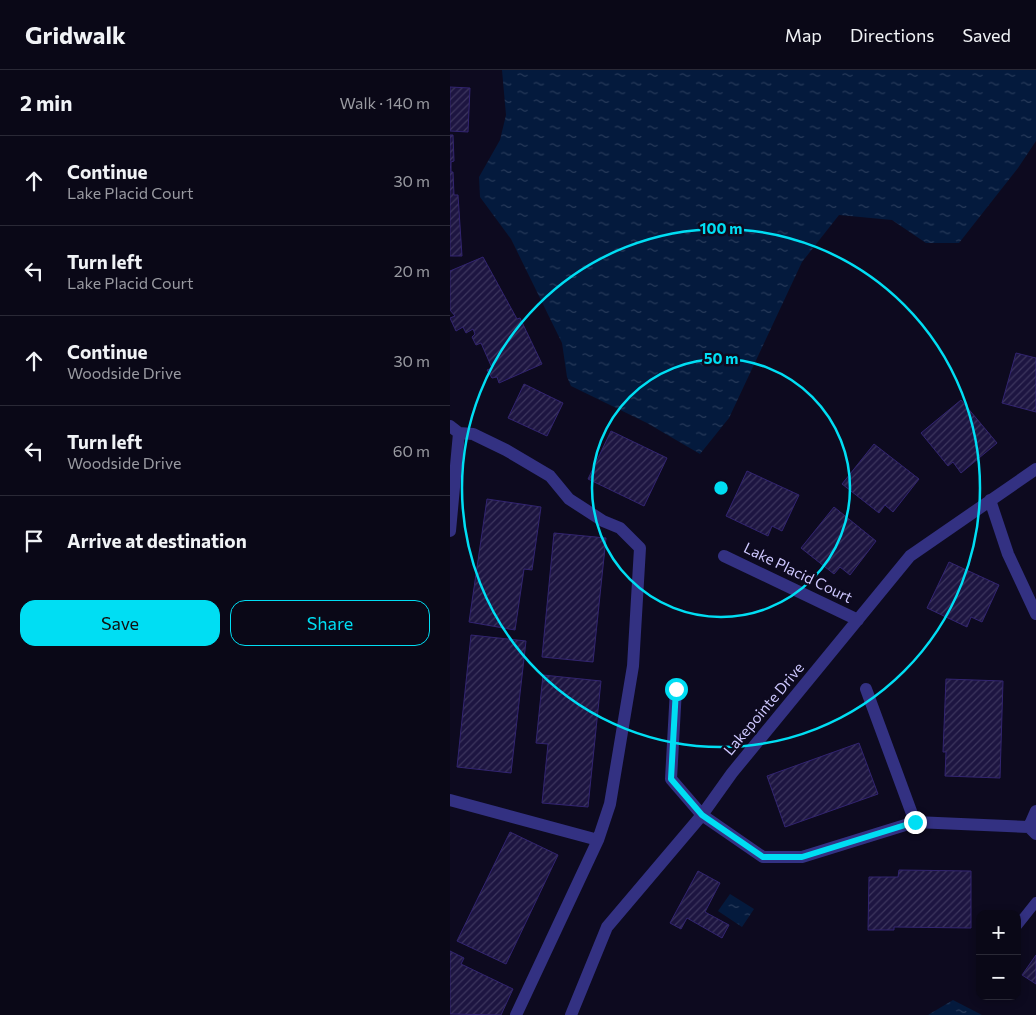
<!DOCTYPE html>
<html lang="en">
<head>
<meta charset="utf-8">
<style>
	:root { --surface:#0a0817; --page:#181624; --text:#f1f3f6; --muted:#999aa1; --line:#2a2936; --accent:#00def3 }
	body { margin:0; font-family:Commissioner,sans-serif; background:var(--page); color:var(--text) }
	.controls { position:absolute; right:15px; bottom:15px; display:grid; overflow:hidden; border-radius:10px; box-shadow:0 2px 8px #0003 }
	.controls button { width:45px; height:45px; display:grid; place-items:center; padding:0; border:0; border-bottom:1px solid var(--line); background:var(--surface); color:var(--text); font:25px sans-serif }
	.stop { position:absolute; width:15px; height:15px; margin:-11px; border:4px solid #00def3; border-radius:50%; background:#fff }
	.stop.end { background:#00def3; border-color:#fff; box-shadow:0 1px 5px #0008 }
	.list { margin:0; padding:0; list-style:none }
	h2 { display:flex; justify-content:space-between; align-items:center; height:65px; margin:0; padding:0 20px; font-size:21px }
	h2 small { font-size:16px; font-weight:400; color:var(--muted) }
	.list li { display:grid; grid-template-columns:32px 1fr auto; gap:15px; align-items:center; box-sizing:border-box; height:90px; padding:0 20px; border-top:1px solid var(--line) }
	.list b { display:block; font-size:19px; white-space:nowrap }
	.list p { margin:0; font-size:16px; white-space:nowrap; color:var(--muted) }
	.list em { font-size:16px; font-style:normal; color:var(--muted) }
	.actions { display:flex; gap:10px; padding:15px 20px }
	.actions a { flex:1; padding:11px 0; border:1px solid var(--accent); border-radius:15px; text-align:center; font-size:18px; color:var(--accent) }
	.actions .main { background:var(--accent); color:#111 }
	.icon { flex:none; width:28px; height:28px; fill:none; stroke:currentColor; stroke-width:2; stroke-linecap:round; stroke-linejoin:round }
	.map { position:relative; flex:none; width:586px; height:945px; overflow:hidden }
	header { display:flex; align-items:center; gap:30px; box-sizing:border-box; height:70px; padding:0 25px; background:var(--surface); border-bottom:1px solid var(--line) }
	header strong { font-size:24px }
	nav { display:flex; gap:28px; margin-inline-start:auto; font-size:18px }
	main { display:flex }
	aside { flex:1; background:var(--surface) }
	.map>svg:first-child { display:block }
	.water { fill:url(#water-ripples) }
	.building { fill:url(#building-hatch); stroke:#322470 }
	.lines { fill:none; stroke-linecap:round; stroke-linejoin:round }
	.lane { stroke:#333182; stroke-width:10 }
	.street { stroke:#333182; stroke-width:12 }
	.route { stroke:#00def3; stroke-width:6 }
	.ring { fill:none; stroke:#00def3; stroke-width:2.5 }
	.labels { text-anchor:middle; stroke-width:5; stroke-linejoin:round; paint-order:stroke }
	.street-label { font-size:15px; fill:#cec8ff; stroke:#0d0a1f }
	.centre { fill:#00def3; stroke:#0d0a1f; stroke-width:2.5 }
	.ring-label { font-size:15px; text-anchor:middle; font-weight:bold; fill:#00def3; stroke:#0d0a1f; stroke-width:5; stroke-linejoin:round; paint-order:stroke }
</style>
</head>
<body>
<header>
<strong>Gridwalk</strong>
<nav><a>Map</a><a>Directions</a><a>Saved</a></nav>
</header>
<main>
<aside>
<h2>2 min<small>Walk · 140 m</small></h2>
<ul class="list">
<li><svg class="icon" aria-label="ahead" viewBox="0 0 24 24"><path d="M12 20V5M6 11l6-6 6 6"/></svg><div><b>Continue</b><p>Lake Placid Court</p></div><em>30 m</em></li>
<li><svg class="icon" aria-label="left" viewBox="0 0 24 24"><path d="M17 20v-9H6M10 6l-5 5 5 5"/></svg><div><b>Turn left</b><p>Lake Placid Court</p></div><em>20 m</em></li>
<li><svg class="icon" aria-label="ahead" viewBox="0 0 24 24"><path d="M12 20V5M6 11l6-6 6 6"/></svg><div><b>Continue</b><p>Woodside Drive</p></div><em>30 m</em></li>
<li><svg class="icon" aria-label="left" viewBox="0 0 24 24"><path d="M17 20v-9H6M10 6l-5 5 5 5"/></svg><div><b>Turn left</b><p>Woodside Drive</p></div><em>60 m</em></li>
<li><svg class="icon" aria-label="arrive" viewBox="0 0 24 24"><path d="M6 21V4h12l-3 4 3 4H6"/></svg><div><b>Arrive at destination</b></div></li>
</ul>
<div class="actions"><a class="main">Save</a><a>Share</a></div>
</aside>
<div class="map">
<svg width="586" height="945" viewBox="0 0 586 945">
	<defs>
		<pattern id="water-ripples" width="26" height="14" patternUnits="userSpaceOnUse" patternTransform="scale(1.25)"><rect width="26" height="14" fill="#041a3d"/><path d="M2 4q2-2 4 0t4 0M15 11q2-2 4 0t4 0" fill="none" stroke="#273a5a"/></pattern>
		<pattern id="building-hatch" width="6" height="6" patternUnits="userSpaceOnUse" patternTransform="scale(1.25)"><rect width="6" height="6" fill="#1d1541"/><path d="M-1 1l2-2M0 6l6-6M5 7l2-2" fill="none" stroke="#3d365e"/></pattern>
	</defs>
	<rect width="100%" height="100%" fill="#0d0a1f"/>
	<path class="water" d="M52,0H586V71L568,98L509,173H476L442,150L389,145L352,192L279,348L250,384L197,353L121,316L117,307L112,273L61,169L30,127L29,107L50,70L56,45Z
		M280,824L304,839L292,857L268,841Z
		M503,930L532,945H478Z"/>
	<path class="building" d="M0,17L20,18L18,62L0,61Z
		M0,65H3L4,91L1,92V102H3L4,125H8L12,186H0Z
		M33,187L67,249L70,248L92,294L49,313L47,307L42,308L37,300L42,298L31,273L26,275L22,267L25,264L23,259L16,263L13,257L6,261L0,248L5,246L0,240V201Z
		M566,283L586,288V342L552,333Z
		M74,314L113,333L97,366L58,348Z
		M511,330L547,373L511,403L503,392L498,396L471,363Z
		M161,361L217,388L194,436L138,409Z
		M424,374L469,409L443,442L435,435L429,443L392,414Z
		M297,401L349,425L332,461L322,456L318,466L276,446Z
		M37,429L91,437L82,500L74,499L65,560L19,552Z
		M384,437L426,471L400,505L390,497L384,504L351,478Z
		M104,463L156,468L143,592L92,587Z
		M499,492L549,515L532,552L521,547L517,557L477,538Z
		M21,565L76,571L61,703L7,697Z
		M93,605L151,611L138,737L92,733L98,674L86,673Z
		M496,609L553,611L550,708L495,706L496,682H493Z
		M409,673L428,724L335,757L317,706Z
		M60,762L108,785L56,894L7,871Z
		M449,800L521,801V858L444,857V860H418L419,807H448Z
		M248,801L270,813L255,842L279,855L272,868L237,848L231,859L220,853Z
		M0,881L14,888L11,894L63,919L51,945L0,944Z
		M586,885V914L572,905Z"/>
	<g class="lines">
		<path class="lane" d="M567,856L586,832"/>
		<path class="street" d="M0,356L9,363L23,364L56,380L100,406L119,429L153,451L170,458L190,478L183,596L160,734L148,770L66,945
			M540,430L558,484L586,544
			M0,461L9,363
			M274,486L408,550
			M226,619L221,709L252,745L313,787H352L465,752L579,757
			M416,619L465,752
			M0,730L148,770
			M586,741L579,757L586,764
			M121,945L157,857L252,745L282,703L460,486L586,399"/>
	</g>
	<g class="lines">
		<path class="route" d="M226,619L221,709L252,745L313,787H352L465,752"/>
	</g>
	<g class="ring">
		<circle cx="271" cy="418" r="129"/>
		<circle cx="271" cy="418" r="259"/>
	</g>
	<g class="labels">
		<g class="street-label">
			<text transform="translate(348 503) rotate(26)" y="5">Lake Placid Court</text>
			<text transform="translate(314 639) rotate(-50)" y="5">Lakepointe Drive</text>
		</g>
	</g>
	<circle cx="271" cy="418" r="8" class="centre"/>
	<g class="ring-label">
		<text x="271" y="164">100 m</text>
		<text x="271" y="294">50 m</text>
	</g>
</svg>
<div class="controls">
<button>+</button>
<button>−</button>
</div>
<div class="stop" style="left:226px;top:619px"></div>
<div class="stop end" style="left:465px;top:752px"></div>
</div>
</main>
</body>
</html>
